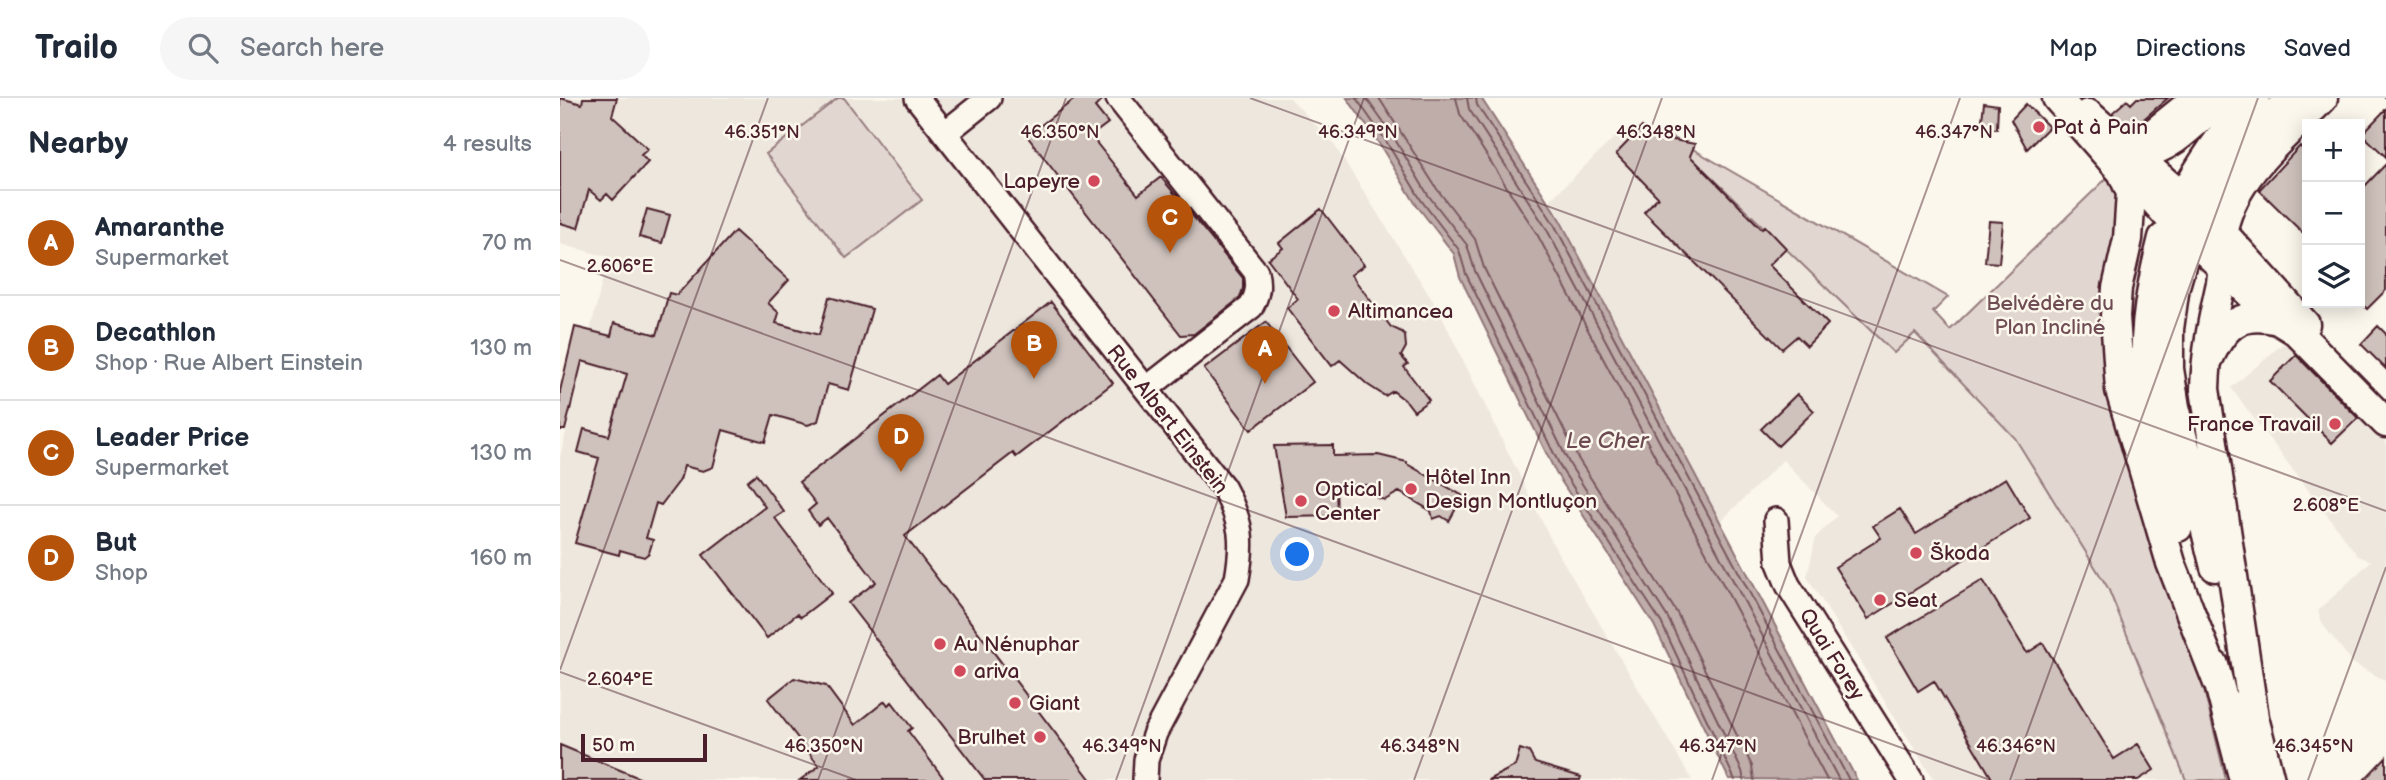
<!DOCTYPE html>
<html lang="en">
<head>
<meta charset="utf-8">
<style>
	:root { --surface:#fff; --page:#f6f6f7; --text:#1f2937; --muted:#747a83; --line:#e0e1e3; --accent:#b45309 }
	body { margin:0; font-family:"Balsamiq Sans",sans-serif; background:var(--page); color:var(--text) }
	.controls { position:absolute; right:21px; top:21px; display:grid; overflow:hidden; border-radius:0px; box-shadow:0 4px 18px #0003 }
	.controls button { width:63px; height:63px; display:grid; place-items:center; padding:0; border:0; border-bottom:2px solid var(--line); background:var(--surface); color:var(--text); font:35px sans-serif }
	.scale { position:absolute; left:21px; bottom:18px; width:126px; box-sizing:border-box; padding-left:7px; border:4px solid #4a1f2b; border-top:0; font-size:19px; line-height:24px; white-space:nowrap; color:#4a1f2b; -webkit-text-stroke:5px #fbf7ec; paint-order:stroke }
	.you { position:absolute; left:738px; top:457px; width:24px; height:24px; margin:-18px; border:5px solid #fff; border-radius:50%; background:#1a73e8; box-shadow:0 0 0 10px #1a73e833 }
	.badge { display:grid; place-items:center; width:46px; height:46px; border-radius:50%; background:var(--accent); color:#fff; font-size:23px; font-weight:700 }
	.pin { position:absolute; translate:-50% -58px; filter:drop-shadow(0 2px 4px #0008) }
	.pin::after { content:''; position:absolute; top:37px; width:24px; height:21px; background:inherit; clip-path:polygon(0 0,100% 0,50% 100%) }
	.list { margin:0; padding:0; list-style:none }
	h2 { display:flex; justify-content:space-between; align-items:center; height:91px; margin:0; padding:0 28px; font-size:30px }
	h2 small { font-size:23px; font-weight:400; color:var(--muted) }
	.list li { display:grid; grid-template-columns:46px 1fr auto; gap:21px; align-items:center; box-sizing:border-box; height:105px; padding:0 28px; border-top:2px solid var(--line) }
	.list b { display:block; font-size:26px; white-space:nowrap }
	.list p { margin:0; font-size:23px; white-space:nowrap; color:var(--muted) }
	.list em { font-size:23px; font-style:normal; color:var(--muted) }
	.icon { flex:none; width:38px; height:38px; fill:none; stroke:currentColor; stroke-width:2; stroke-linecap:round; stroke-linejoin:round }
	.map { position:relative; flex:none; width:1826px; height:682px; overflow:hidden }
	header { display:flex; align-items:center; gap:42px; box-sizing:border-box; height:98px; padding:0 35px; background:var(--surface); border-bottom:2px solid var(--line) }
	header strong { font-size:33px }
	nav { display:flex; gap:38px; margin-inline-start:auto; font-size:24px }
	.search { width:490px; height:63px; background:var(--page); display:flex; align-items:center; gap:18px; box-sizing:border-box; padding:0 24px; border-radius:38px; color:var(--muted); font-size:26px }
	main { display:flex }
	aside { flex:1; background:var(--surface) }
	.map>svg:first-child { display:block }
	.built { fill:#eee7de }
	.green { fill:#e2d7d0; stroke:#967b7e; stroke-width:2 }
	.water { fill:#bfadaa; stroke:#907477; stroke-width:2 }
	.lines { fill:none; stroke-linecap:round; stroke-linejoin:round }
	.shore { stroke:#79585e; stroke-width:2 }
	.building { fill:#cfc2bc; stroke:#4a1f2b; stroke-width:2 }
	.minor-casing { stroke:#4a1f2b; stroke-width:28 }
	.major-casing { stroke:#4a1f2b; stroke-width:33 }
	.minor { stroke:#fbf7ec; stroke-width:23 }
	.major { stroke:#fbf7ec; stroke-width:28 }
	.ticks { fill:none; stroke:#4a1f2b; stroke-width:2; stroke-opacity:0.45 }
	.poi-dot { fill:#d1495b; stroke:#fbf7ec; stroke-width:2.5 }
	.labels { text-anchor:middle; stroke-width:5; stroke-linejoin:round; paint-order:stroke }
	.poi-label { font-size:21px; fill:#4a1f2b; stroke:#fbf7ec; text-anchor:start }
	.park-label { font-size:21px; fill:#704d54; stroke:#fbf7ec }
	.street-label { font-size:21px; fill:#4a1f2b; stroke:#fbf7ec }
	.water-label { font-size:23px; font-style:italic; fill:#6d4a51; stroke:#fbf7ec }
	.ticks-label { font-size:18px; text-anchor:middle; fill:#4a1f2b; stroke:#fbf7ec; stroke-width:5; stroke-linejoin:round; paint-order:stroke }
</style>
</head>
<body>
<header>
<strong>Trailo</strong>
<div class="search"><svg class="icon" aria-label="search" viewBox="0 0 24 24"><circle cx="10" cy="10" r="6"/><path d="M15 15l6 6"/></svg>Search here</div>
<nav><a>Map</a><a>Directions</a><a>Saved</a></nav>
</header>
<main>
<aside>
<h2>Nearby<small>4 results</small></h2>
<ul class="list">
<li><span class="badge">A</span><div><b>Amaranthe</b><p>Supermarket</p></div><em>70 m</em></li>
<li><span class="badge">B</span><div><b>Decathlon</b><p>Shop · Rue Albert Einstein</p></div><em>130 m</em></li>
<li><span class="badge">C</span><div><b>Leader Price</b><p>Supermarket</p></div><em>130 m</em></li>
<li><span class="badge">D</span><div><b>But</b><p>Shop</p></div><em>160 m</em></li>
</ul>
</aside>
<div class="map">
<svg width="1826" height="682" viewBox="0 0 1826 682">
	<rect width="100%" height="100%" fill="#fbf7ec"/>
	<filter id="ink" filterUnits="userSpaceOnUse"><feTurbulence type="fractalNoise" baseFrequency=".0143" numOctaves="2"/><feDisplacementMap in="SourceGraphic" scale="14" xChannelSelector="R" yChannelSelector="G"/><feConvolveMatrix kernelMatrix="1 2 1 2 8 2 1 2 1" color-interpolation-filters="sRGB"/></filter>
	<g filter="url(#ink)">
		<path class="built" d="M0,0H730L773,45L878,211L994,448L1132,682H0V359L48,159L0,146Z
			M1061,33L1107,36L1334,255L1354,235L1455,340L1548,490L1626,682H1374L1247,479L1256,439L1277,418L1223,362L1159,425L988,104Z
			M1727,242L1826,345V583L1794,566L1763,527L1758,513L1811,463L1798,458L1671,290Z"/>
		<path class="green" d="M278,0H284L362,102L286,160L206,56Z
			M1107,36L1388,199L1373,214L1390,232L1552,75L1561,128L1549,181L1640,576L1666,682H1626L1548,490L1455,340L1355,235L1334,255Z"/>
		<path class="water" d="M787,0H921L1000,122L1297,682L1169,681L1094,527L996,375L900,179L894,156L855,105L820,47Z"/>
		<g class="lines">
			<path class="shore" d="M796,0L826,43L861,102L899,152L906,176L1002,372L1101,524L1175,682
				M806,0L833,38L868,97L907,147L915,173L1010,367L1108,520L1182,673L1184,682
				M819,0L877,91L915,141L924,170L1019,362L1117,515L1192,668L1194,682
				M896,0L900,16L977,136L1267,682
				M907,0L909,11L986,130L1279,682
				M916,0L917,7L994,126L1289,682"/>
		</g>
		<path class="building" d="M0,0L22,6L23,0H57L52,18L88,51L81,57L88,64L53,102L47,96L41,102L29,92L18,130L0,125Z
			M516,0H544L535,9L548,25L531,38L578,97L601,79L683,180V190L680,200L634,236L621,237L467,38Z
			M1577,0H1608L1571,32L1552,15L1567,2L1571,6Z
			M1424,5L1438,7L1437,31L1421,30Z
			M1466,6L1489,29L1467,51L1451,22Z
			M1826,11V59L1802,36Z
			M1082,29L1092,38L1135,46L1130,58L1202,131L1205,128L1226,150L1209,167L1268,226L1247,248L1237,238L1222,251L1084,114L1098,99L1056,56Z
			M1740,48L1747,56V139L1699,92Z
			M1826,66V192L1807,211L1800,204V93Z
			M87,111L110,117L102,145L79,139Z
			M761,111L804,167L791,177L831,229L842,234L845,238L846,249L841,258L848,266L844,269L869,302L854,313L847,304L833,293L825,298L808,287L780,262L772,268L727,210L738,201L708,161L723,150L719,145Z
			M1429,123L1443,124L1439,165L1425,164Z
			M175,133L229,182L208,205L219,215L216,225L259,237L269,199L312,211L289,292L268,286L258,323L248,327L213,317L205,344L163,332L153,369L143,373L124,368L120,382L101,407L96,405L86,440L93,442L89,455L84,459L60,452L59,457L15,445L39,360L18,354L24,331L49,338L67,276L22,263L5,332H0V293L15,229L51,238L54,225L97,237L109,195L117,197Z
			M491,204L553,285L456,359L453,355L345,438L531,682H425L288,505L316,484L267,420L258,427L248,413L256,406L239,384L377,277L384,286Z
			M706,224L753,284L691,332L644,271Z
			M1818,228L1826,236V271L1801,246Z
			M1736,257L1798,320L1772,345L1710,283Z
			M1237,296L1254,313L1218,348L1201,331Z
			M773,347V358L818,357L847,364V366L903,398L889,423L881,418L873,421L871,413L839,394L825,402L817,400L810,387H776L777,418L726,419L714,348Z
			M196,376L224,414L215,420L272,495L241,519L237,516L207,540L143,457L205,409L187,383Z
			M1446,380L1470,420L1308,521L1275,469L1321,440L1313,428L1340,411L1356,436Z
			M1423,482L1467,555L1483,545L1554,661L1578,646L1594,672L1578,682H1433L1374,583L1358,593L1327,540Z
			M234,580L266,588L295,627L325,603L328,607L332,604L352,630L348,633L385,682H240L259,668L208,601Z
			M0,647L84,682H0Z
			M960,651L969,654L975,665L1021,679L1020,682H928L955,668Z
			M1826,659V682H1804Z"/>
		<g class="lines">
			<g class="minor-casing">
				<path id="minor" d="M357,0L663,389C682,424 684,442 677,481L595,635L586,662L585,682
					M558,0L696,174C699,188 698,196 691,209L586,291
					M385,35L429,0
					M1557,49L1570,51L1633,0
					M1216,422L1219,465L1228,487L1351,682"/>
			</g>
			<g class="major-casing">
				<path id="major" d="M1497,0L1562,74L1571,95L1568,141L1557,190L1555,218L1560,292L1611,465L1658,585
					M1528,16L1663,135L1745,226
					M1577,58C1617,48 1633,25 1662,0
					M1566,71L1608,118L1718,222L1736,233L1826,325
					M1629,88C1648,55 1668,26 1695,0
					M1650,100C1673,62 1700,31 1731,0
					M1603,140C1589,195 1580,252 1589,310C1596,350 1609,390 1618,429
					M1625,154L1615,188L1609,231V271L1615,309L1655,469
					M1649,260C1665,226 1680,213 1718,222
					M1654,567L1684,682
					M1689,600L1710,682
					M1694,619L1645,291C1646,254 1653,221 1661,185C1664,167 1660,149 1663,131C1675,76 1725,38 1763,0"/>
			</g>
			<use href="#minor" class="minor"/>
			<use href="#major" class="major"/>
		</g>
	</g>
	<path class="ticks" d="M690,0L1826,413M1825,0L1826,1M0,162L1430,682M0,572L208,0M0,574L296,682M258,682L506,0M556,682L804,0M854,682L1102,0M1152,682L1400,0M1450,682L1698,0M1748,682L1826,469"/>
	<g class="poi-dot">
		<circle cx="1479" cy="29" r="7"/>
		<circle cx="534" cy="83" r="7"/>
		<circle cx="774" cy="213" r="7"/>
		<circle cx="1775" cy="326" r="7"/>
		<circle cx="851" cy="391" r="7"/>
		<circle cx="741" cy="403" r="7"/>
		<circle cx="1356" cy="455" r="7"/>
		<circle cx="1320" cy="502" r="7"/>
		<circle cx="380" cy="546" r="7"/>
		<circle cx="400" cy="573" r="7"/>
		<circle cx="455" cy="605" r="7"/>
		<circle cx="480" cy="639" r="7"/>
	</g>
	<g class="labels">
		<g class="poi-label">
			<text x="1493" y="36">Pat à Pain</text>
			<text x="520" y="90" text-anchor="end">Lapeyre</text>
			<text x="788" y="220">Altimancea</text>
			<text x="1761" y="333" text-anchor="end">France Travail</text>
			<text x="865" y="386">Hôtel Inn<tspan x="865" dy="24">Design Montluçon</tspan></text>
			<text x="755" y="398">Optical<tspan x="755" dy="24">Center</tspan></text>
			<text x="1370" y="462">Škoda</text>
			<text x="1334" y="509">Seat</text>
			<text x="394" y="553">Au Nénuphar</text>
			<text x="414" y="580">ariva</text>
			<text x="469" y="612">Giant</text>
			<text x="466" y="646" text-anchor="end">Brulhet</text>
		</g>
		<g class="park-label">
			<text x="1490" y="212">Belvédère du<tspan x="1490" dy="24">Plan Incliné</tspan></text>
		</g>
		<g class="street-label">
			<text transform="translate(608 321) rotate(52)" y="7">Rue Albert Einstein</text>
			<text transform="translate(1272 556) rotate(58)" y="7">Quai Forey</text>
		</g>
		<g class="water-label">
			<text x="1047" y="350">Le Cher</text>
		</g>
	</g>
	<g class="ticks-label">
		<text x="500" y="40">46.350°N</text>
		<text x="798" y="40">46.349°N</text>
		<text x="1096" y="40">46.348°N</text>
		<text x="202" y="40">46.351°N</text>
		<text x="1394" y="40">46.347°N</text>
		<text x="60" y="174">2.606°E</text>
		<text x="1766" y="413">2.608°E</text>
		<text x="60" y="587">2.604°E</text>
		<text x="264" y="654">46.350°N</text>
		<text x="562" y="654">46.349°N</text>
		<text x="860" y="654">46.348°N</text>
		<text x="1158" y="654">46.347°N</text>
		<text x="1456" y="654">46.346°N</text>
		<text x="1754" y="654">46.345°N</text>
	</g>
</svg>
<div class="controls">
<button>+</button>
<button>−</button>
<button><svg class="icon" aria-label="layers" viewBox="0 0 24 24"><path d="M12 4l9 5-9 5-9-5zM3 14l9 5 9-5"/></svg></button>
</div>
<div class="scale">50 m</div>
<div class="you"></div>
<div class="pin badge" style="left:705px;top:286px">A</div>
<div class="pin badge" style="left:474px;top:281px">B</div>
<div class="pin badge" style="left:610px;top:155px">C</div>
<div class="pin badge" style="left:341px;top:374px">D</div>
</div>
</main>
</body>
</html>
